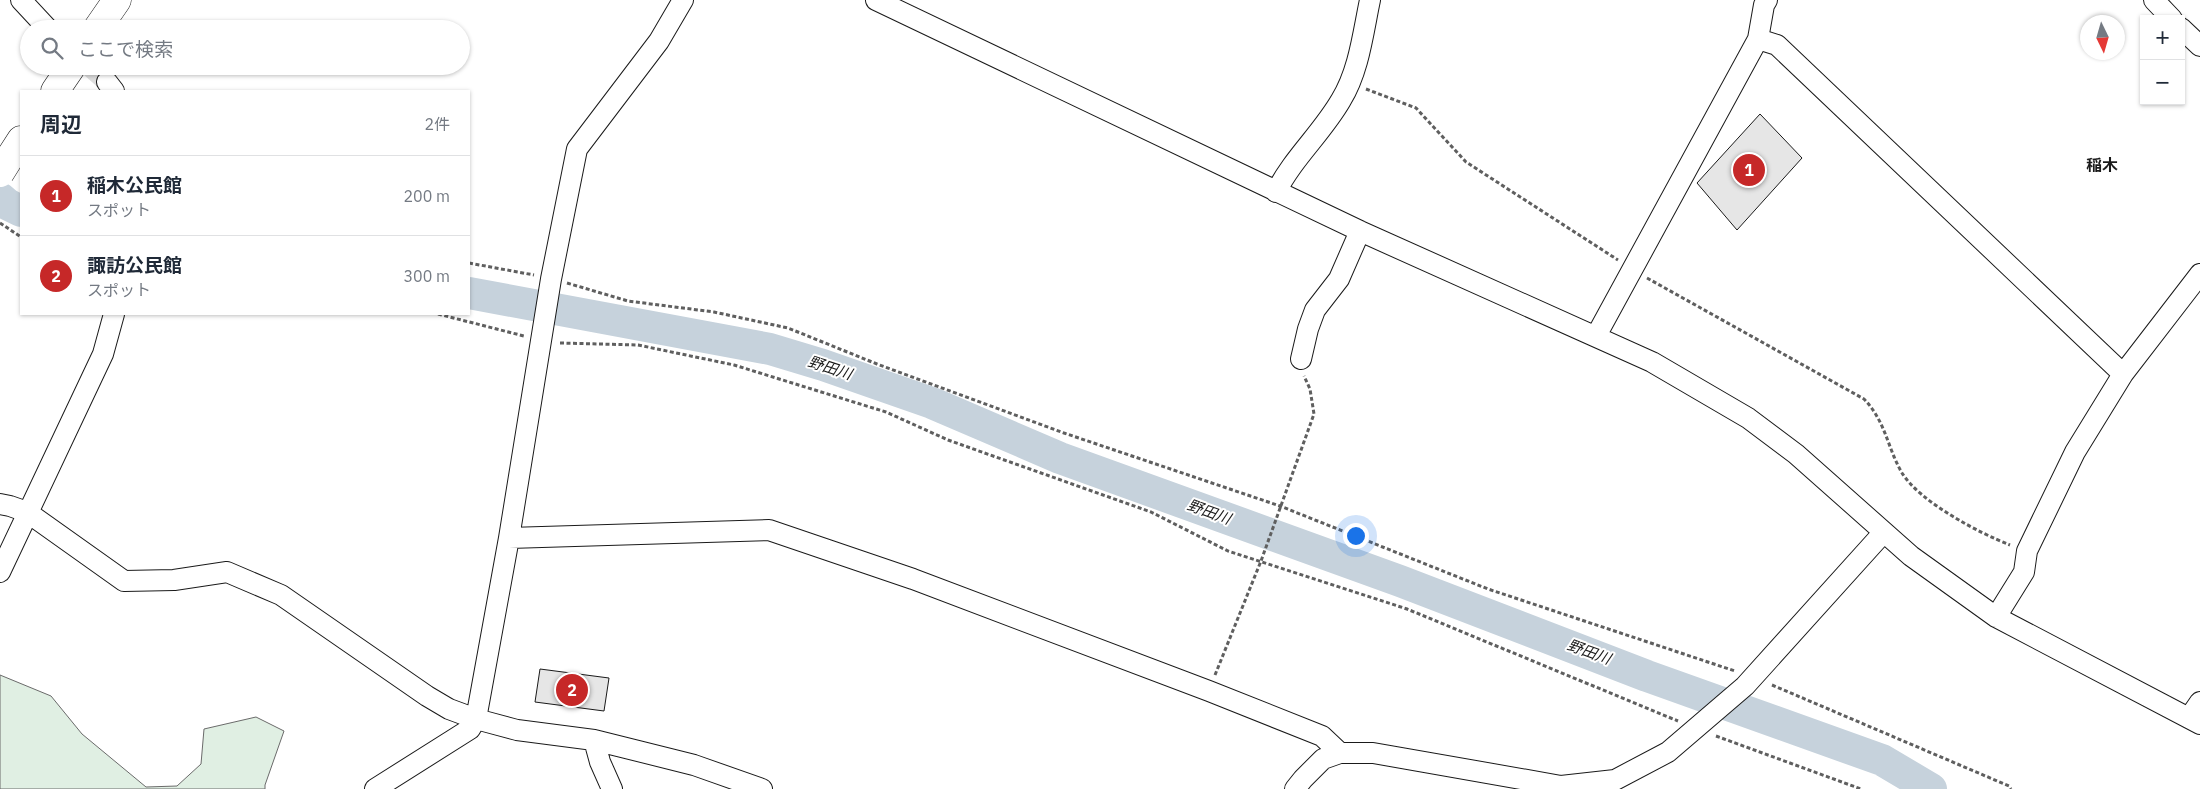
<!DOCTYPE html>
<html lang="ja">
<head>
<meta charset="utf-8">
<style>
	:root { --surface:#fff; --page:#f2f2f3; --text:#1f2937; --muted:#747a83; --line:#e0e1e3; --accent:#c62828 }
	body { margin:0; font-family:"IBM Plex Sans","Noto Sans JP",sans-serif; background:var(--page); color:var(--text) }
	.controls { position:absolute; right:15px; top:15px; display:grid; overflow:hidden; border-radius:0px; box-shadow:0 1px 4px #0004 }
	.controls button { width:45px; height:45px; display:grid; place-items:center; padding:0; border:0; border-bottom:1px solid var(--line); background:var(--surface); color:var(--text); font:25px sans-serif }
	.compass { position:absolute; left:2080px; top:15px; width:45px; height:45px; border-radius:50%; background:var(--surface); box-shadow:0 1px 4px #0004; rotate:175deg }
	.you { position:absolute; left:1355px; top:535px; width:18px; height:18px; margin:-12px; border:4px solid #fff; border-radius:50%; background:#1a73e8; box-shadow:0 0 0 8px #1a73e833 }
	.badge { display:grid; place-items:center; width:32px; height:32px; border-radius:50%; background:var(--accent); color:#fff; font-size:16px; font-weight:700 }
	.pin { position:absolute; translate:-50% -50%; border:2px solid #fff; box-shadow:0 1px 5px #0006 }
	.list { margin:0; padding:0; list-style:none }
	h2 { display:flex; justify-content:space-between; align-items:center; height:65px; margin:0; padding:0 20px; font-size:21px }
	h2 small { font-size:16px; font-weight:400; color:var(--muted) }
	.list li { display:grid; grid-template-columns:32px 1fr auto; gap:15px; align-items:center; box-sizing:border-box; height:80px; padding:0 20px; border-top:1px solid var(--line) }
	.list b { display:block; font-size:19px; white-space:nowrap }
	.list p { margin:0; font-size:16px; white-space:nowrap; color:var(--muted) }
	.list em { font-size:16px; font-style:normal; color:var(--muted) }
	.icon { flex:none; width:28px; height:28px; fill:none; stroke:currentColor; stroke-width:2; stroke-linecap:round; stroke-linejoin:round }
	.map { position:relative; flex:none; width:2200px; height:789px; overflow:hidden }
	.search { position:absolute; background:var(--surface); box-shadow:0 1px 4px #0004; left:20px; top:20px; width:450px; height:55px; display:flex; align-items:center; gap:12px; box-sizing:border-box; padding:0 18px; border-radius:28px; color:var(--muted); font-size:19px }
	.panel { position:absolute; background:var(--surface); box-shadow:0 1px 4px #0004; left:20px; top:90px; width:450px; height:225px; border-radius:0px }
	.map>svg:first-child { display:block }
	.green { fill:#e0efe3; stroke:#6a6a6a }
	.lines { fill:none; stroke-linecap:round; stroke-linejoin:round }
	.river { stroke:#c6d2dc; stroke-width:32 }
	.building { fill:#e6e6e6; stroke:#1a1a1a }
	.minor-tunnel { stroke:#ddd; stroke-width:20; stroke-dasharray:20 10; stroke-linecap:butt }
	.minor-casing { stroke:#1a1a1a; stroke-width:22 }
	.highway-casing { stroke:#1a1a1a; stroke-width:29 }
	.path { stroke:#5f5f5f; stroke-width:3; stroke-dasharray:4 2.5; stroke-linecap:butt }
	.minor { stroke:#fff; stroke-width:20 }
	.highway { stroke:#fff; stroke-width:28 }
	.highway-bridge-casing { stroke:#1a1a1a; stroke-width:29; stroke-linecap:butt }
	.highway-bridge { stroke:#fff; stroke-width:28 }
	.labels { text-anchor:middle; stroke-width:4; stroke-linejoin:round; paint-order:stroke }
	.water-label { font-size:15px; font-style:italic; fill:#1a1a1a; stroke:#fff }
	.quarter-label { font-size:16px; font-weight:bold; fill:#1a1a1a; stroke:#fff }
</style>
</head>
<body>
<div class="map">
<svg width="2200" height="789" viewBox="0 0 2200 789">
	<rect width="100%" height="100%" fill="#fff"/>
	<path class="green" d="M0,675L51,696L82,734L146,787L177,786L201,764L204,729L256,717L284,731L265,785V789H0Z"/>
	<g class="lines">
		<path class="river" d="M0,198L7,204L21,211
			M469,293L770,349L823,365L932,403L1060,458L1400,581L1647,676L1882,760L1931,789"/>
	</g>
	<path class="building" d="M1760,114L1802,158L1737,230L1697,183Z
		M540,669L609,678L604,711L535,702Z"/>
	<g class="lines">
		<path class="minor-tunnel" d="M89,66L107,82"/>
		<g class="minor-casing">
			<path id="minor" d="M21,0L48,29
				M876,0L1360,231L1652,362L1748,418L1796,454L1911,556L1996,617L2200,724
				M2154,0L2172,19
				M2181,28L2200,46
				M1758,39L1777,45L2123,374
				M107,82L114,91
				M1276,192C1293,158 1322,133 1341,100C1359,71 1363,33 1370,0
				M1596,336L1758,39L1764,5L1767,0
				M1301,359L1308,329L1315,310L1339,279L1360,231
				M0,504L10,506L27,512L124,581L174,580L227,572L281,595L427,696L449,709L476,719L509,538L551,279L577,149L659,41L683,0
				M509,538L769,530L913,579L1209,691L1322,736L1340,753
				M0,572L103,354L114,314
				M1996,617L2024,572L2027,551L2075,452L2123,374L2200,274
				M2189,718L2200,702
				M594,740L600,762L612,789
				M375,789L470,729L476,719L517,730L594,740L694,765L762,789
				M1295,789L1303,779L1323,759L1340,753H1373L1561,786L1615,780L1668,752L1745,686L1883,533"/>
		</g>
		<g class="highway-casing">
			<path id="highway" d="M97,29L117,0
				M55,91L72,66
				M10,157L21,140"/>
		</g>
		<path class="path" d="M1366,89L1416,108L1466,162L1618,260
			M0,223L21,237
			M469,263L534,275
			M1647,278L1864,399C1886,422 1887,447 1902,473C1920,502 1979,533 2010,545
			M567,283L628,301L714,312L788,328L877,364L1064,433L1280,506L1488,589L1735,671
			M438,314L524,336
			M560,343L638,345L734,365L886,412L948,440L1151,512L1228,551L1407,609L1678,721
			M1215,675L1261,561L1314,414L1310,389L1304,376
			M1772,685L2009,786L2011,789
			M1716,736L1861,789"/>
		<use href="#minor" class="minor"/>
		<use href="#highway" class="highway"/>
		<g class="highway-bridge-casing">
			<path id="highway-bridge" d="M0,173L10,157"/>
		</g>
		<use href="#highway-bridge" class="highway-bridge"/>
	</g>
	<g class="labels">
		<g class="water-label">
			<text transform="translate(830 368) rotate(18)" y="5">野田川</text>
			<text transform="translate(1209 512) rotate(20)" y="5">野田川</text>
			<text transform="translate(1589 652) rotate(20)" y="5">野田川</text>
		</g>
		<g class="quarter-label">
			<text x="2102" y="171">稲木</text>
		</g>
	</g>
</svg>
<div class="controls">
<button>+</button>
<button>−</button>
</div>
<svg class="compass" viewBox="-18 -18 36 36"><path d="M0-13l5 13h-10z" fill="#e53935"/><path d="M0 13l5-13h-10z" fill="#747a83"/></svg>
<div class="you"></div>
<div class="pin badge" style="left:1749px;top:170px">1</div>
<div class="pin badge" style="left:572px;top:690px">2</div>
<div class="search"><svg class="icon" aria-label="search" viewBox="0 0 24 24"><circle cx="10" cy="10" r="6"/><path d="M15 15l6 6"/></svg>ここで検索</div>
<section class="panel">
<h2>周辺<small>2件</small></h2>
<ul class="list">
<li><span class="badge">1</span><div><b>稲木公民館</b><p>スポット</p></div><em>200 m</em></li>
<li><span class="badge">2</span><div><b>諏訪公民館</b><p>スポット</p></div><em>300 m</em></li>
</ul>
</section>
</div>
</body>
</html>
